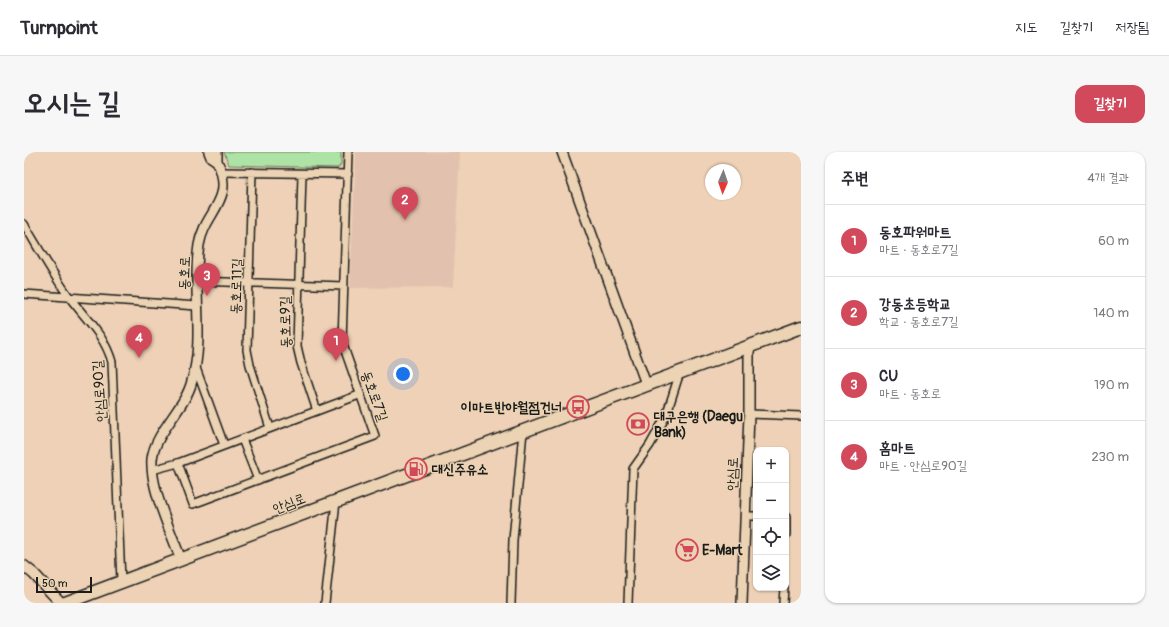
<!DOCTYPE html>
<html lang="ko">
<head>
<meta charset="utf-8">
<style>
	:root { --surface:#fff; --page:#f7f7f7; --text:#2b2b33; --muted:#7c7c81; --line:#e1e1e2; --accent:#d1495b }
	body { margin:0; font-family:Pangolin,"Poor Story",sans-serif; background:var(--page); color:var(--text) }
	.controls { position:absolute; right:12px; bottom:12px; display:grid; overflow:hidden; border-radius:8px; box-shadow:0 1px 3px #0004 }
	.controls button { width:36px; height:36px; display:grid; place-items:center; padding:0; border:0; border-bottom:1px solid var(--line); background:var(--surface); color:var(--text); font:20px sans-serif }
	.compass { position:absolute; left:681px; top:12px; width:36px; height:36px; border-radius:50%; background:var(--surface); box-shadow:0 1px 3px #0004; rotate:182deg }
	.scale { position:absolute; left:12px; bottom:10px; width:56px; box-sizing:border-box; padding-left:4px; border:2px solid #1c1c1c; border-top:0; font-size:11px; line-height:14px; white-space:nowrap; color:#1c1c1c; -webkit-text-stroke:3px #ebd3b3; paint-order:stroke }
	.you { position:absolute; left:379px; top:222px; width:14px; height:14px; margin:-10px; border:3px solid #fff; border-radius:50%; background:#1a73e8; box-shadow:0 0 0 6px #1a73e833 }
	.badge { display:grid; place-items:center; width:26px; height:26px; border-radius:50%; background:var(--accent); color:#fff; font-size:13px; font-weight:700 }
	.pin { position:absolute; translate:-50% -33px; filter:drop-shadow(0 1px 2px #0008) }
	.pin::after { content:''; position:absolute; top:21px; width:14px; height:12px; background:inherit; clip-path:polygon(0 0,100% 0,50% 100%) }
	.list { margin:0; padding:0; list-style:none }
	h2 { display:flex; justify-content:space-between; align-items:center; height:52px; margin:0; padding:0 16px; font-size:17px }
	h2 small { font-size:13px; font-weight:400; color:var(--muted) }
	.list li { display:grid; grid-template-columns:26px 1fr auto; gap:12px; align-items:center; box-sizing:border-box; height:72px; padding:0 16px; border-top:1px solid var(--line) }
	.list b { display:block; font-size:15px; white-space:nowrap }
	.list p { margin:0; font-size:13px; white-space:nowrap; color:var(--muted) }
	.list em { font-size:13px; font-style:normal; color:var(--muted) }
	.icon { flex:none; width:22px; height:22px; fill:none; stroke:currentColor; stroke-width:2; stroke-linecap:round; stroke-linejoin:round }
	.map { position:relative; flex:none; width:777px; height:451px; overflow:hidden; border-radius:12px }
	header { display:flex; align-items:center; gap:24px; box-sizing:border-box; height:56px; padding:0 20px; background:var(--surface); border-bottom:1px solid var(--line) }
	header strong { font-size:19px }
	nav { display:flex; gap:22px; margin-inline-start:auto; font-size:14px }
	.intro { display:flex; align-items:center; justify-content:space-between; box-sizing:border-box; height:96px; padding:0 24px }
	h1 { margin:0; font-size:28px }
	.button { padding:10px 18px; border-radius:12px; background:var(--accent); color:#fff; font-size:14px; font-weight:700 }
	main { display:flex; gap:24px; padding:0 24px }
	aside { flex:1; background:var(--surface); border-radius:12px; box-shadow:0 1px 3px #0004 }
	.map>svg:first-child { display:block }
	.built { fill:#e2c2ae }
	.green { fill:#aee3a6; stroke:#658061 }
	.lines { fill:none; stroke-linecap:round; stroke-linejoin:round }
	.minor-casing { stroke:#1c1c1c; stroke-width:10 }
	.tertiary-casing { stroke:#1c1c1c; stroke-width:12 }
	.secondary-casing { stroke:#1c1c1c; stroke-width:13 }
	.primary-casing { stroke:#1c1c1c; stroke-width:15 }
	.minor { stroke:#ebd3b3; stroke-width:7 }
	.tertiary { stroke:#ebd3b3; stroke-width:9 }
	.secondary { stroke:#ebd3b3; stroke-width:10 }
	.primary { stroke:#ebd3b3; stroke-width:12 }
	.labels { text-anchor:middle; stroke-width:3; stroke-linejoin:round; paint-order:stroke }
	.street-label { font-size:14px; fill:#1c1c1c; stroke:#ebd3b3 }
	.poi-label { font-size:14px; font-weight:bold; fill:#1c1c1c; stroke:#ebd3b3; text-anchor:start }
</style>
</head>
<body>
<header>
<strong>Turnpoint</strong>
<nav><a>지도</a><a>길찾기</a><a>저장됨</a></nav>
</header>
<div class="intro"><h1>오시는 길</h1><a class="button">길찾기</a></div>
<main>
<div class="map">
<svg width="777" height="451" viewBox="0 0 777 451">
	<rect width="100%" height="100%" fill="#eed1b6"/>
	<filter id="ink" filterUnits="userSpaceOnUse"><feTurbulence type="fractalNoise" baseFrequency=".025" numOctaves="2"/><feDisplacementMap in="SourceGraphic" scale="8" xChannelSelector="R" yChannelSelector="G"/><feConvolveMatrix kernelMatrix="1 2 1 2 8 2 1 2 1" color-interpolation-filters="sRGB"/></filter>
	<g filter="url(#ink)">
		<path class="built" d="M332,0H436L429,135L326,136Z"/>
		<path class="green" d="M200,0H317V12L314,16L205,13Z"/>
		<g class="lines">
			<g class="minor-casing">
				<path id="minor" d="M198,20L324,22
					M228,20L223,198L226,213L246,276
					M278,22L273,194L277,211L293,259
					M0,72C15,97 29,123 46,146C62,167 81,184 88,210L97,429
					M173,129L320,134
					M0,142L173,154
					M172,216L200,293
					M725,262L777,264
					M218,287L234,328
					M154,311L169,352L351,284L318,190L324,0
					M128,318L154,311L335,243
					M721,364H732
					M762,365V383
					M301,451L312,349
					M487,451L489,388L499,279
					M604,451L609,317L626,293L642,264L656,220
					M759,451L760,436"/>
			</g>
			<g class="tertiary-casing">
				<path id="tertiary" d="M185,0L187,5L193,9V0
					M538,0L622,232
					M157,408C147,379 126,337 128,307C131,280 161,257 168,229C181,186 168,138 175,93C181,58 212,49 193,9
					M718,451L725,262V194"/>
			</g>
			<g class="secondary-casing">
				<path id="secondary" d="M0,414L10,422L37,451"/>
			</g>
			<g class="primary-casing">
				<path id="primary" d="M41,451L777,175"/>
			</g>
			<use href="#minor" class="minor"/>
			<use href="#tertiary" class="tertiary"/>
			<use href="#secondary" class="secondary"/>
			<use href="#primary" class="primary"/>
		</g>
	</g>
	<defs>
		<g id="bus-ring" transform="scale(1.15)"><circle r="9.5" fill="#ebd3b3" stroke="#d1495b" stroke-width="1.5"/><path d="M-5-6H5V4H4V6H2V4H-2V6H-4V4H-5ZM-3.5-4V0h7V-4ZM-3.5 1.2v1.5H-2V1.2ZM2 1.2v1.5H3.5V1.2Z" fill="#d1495b"/></g>
		<g id="bank-ring" transform="scale(1.15)"><circle r="9.5" fill="#ebd3b3" stroke="#d1495b" stroke-width="1.5"/><path d="M-6-4H6V4H-6ZM0-2.3a2.3 2.3 0 1 0 0 4.6a2.3 2.3 0 1 0 0-4.6Z" fill="#d1495b"/></g>
		<g id="fuel-ring" transform="scale(1.15)"><circle r="9.5" fill="#ebd3b3" stroke="#d1495b" stroke-width="1.5"/><path d="M-5.5-6h7V0h2V4h1.3V-2.5L3-4.5l.8-.8L6-3V5H2.5V1h-1V6h-7ZM-4.2-4.7v3.2H.2V-4.7Z" fill="#d1495b"/></g>
		<g id="supermarket-ring" transform="scale(1.15)"><circle r="9.5" fill="#ebd3b3" stroke="#d1495b" stroke-width="1.5"/><path d="M-6-5.5h2.5l.6 2H6L4.5 2H-2.5L-4.4-4H-6ZM-1.5 3.2a1.3 1.3 0 1 0 .1 0ZM3 3.2a1.3 1.3 0 1 0 .1 0Z" fill="#d1495b"/></g>
	</defs>
	<g fill-rule="evenodd">
		<use href="#bus-ring" x="554" y="255"/>
		<use href="#bank-ring" x="614" y="272"/>
		<use href="#fuel-ring" x="392" y="317"/>
		<use href="#supermarket-ring" x="663" y="398"/>
	</g>
	<g class="labels">
		<g class="street-label">
			<text transform="translate(160 121) rotate(-88)" y="5">동호로</text>
			<text transform="translate(212 134) rotate(-88)" y="5">동호로11길</text>
			<text transform="translate(261 170) rotate(-91)" y="5">동호로9길</text>
			<text transform="translate(75 239) rotate(-94)" y="5">안심로90길</text>
			<text transform="translate(351 244) rotate(70)" y="5">동호로7길</text>
			<text transform="translate(708 322) rotate(-88)" y="5">안심로</text>
			<text transform="translate(265 351) rotate(-21)" y="5">안심로</text>
		</g>
		<g class="poi-label">
			<text x="538" y="260" text-anchor="end">이마트반야월점건너</text>
			<text x="630" y="269">대구은행 (Daegu<tspan x="630" dy="16">Bank)</tspan></text>
			<text x="408" y="322">대신주유소</text>
			<text x="678" y="403">E-Mart</text>
		</g>
	</g>
</svg>
<div class="controls">
<button>+</button>
<button>−</button>
<button><svg class="icon" aria-label="locate" viewBox="0 0 24 24"><circle cx="12" cy="12" r="6"/><path d="M12 2v4M12 18v4M2 12h4M18 12h4"/></svg></button>
<button><svg class="icon" aria-label="layers" viewBox="0 0 24 24"><path d="M12 4l9 5-9 5-9-5zM3 14l9 5 9-5"/></svg></button>
</div>
<svg class="compass" viewBox="-18 -18 36 36"><path d="M0-13l5 13h-10z" fill="#e53935"/><path d="M0 13l5-13h-10z" fill="#7c7c81"/></svg>
<div class="scale">50 m</div>
<div class="you"></div>
<div class="pin badge" style="left:312px;top:209px">1</div>
<div class="pin badge" style="left:381px;top:68px">2</div>
<div class="pin badge" style="left:183px;top:144px">3</div>
<div class="pin badge" style="left:115px;top:206px">4</div>
</div>
<aside>
<h2>주변<small>4개 결과</small></h2>
<ul class="list">
<li><span class="badge">1</span><div><b>동호파워마트</b><p>마트 · 동호로7길</p></div><em>60 m</em></li>
<li><span class="badge">2</span><div><b>강동초등학교</b><p>학교 · 동호로7길</p></div><em>140 m</em></li>
<li><span class="badge">3</span><div><b>CU</b><p>마트 · 동호로</p></div><em>190 m</em></li>
<li><span class="badge">4</span><div><b>홈마트</b><p>마트 · 안심로90길</p></div><em>230 m</em></li>
</ul>
</aside>
</main>
</body>
</html>
